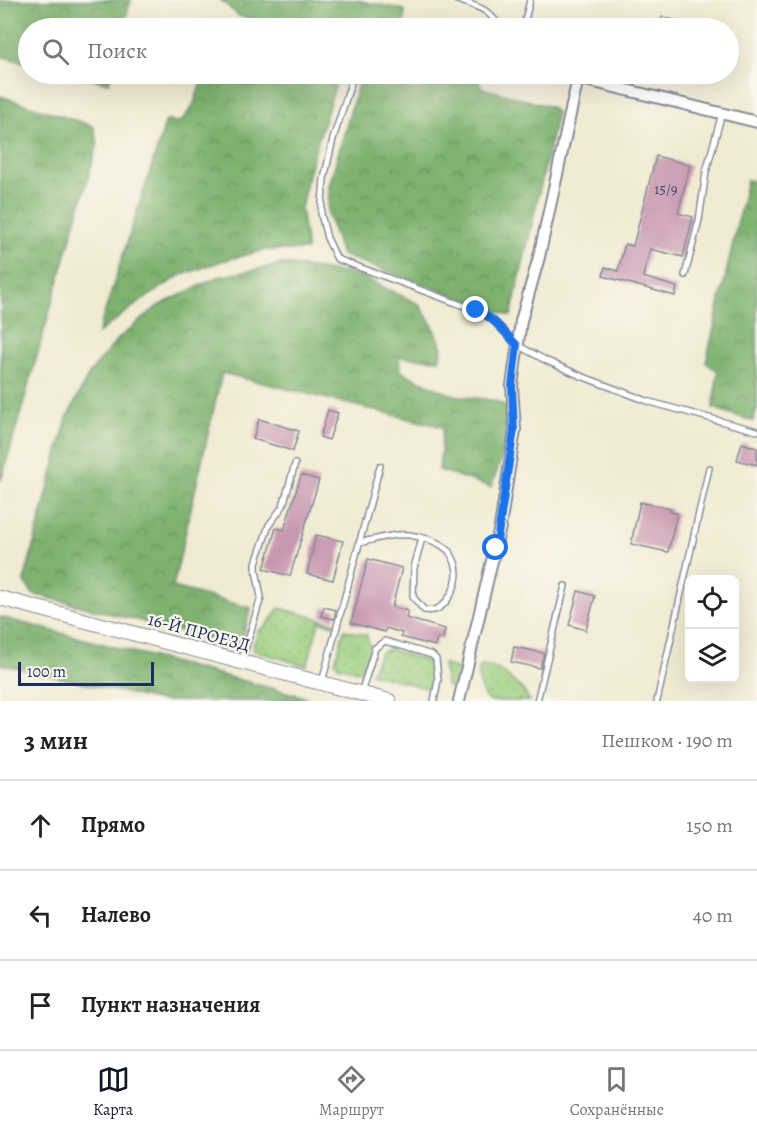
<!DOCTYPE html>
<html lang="ru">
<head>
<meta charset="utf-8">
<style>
	:root { --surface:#fff; --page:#f2f2f2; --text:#222; --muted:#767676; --line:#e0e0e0; --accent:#111827 }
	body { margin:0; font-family:Alegreya,serif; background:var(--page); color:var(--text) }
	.controls { position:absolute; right:18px; bottom:18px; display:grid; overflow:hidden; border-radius:9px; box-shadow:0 6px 24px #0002 }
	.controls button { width:54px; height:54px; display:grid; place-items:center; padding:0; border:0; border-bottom:2px solid var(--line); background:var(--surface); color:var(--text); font:30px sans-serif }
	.scale { position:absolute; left:18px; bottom:15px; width:136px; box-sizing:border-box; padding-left:6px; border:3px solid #1b2f5e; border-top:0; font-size:16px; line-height:21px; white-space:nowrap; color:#1b2f5e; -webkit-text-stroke:4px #fbf7ec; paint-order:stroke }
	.stop { position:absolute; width:18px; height:18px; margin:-14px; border:4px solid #1a73e8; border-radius:50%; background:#fff }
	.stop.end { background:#1a73e8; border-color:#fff; box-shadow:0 2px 6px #0008 }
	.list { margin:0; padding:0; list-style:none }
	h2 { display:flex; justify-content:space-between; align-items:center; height:78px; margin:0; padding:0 24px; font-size:26px }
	h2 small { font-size:20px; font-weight:400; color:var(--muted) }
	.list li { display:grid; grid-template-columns:39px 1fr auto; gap:18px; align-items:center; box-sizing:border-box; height:90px; padding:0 24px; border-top:2px solid var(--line) }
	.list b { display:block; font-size:22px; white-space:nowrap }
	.list em { font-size:20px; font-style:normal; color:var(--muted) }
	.icon { flex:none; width:33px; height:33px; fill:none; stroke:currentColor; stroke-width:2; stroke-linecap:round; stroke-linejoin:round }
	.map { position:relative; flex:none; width:757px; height:701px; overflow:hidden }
	.search { position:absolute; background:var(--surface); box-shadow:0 6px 24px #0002; left:18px; right:18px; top:18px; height:66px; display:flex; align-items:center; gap:15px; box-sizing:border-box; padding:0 21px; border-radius:33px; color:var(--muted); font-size:22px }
	.sheet { height:348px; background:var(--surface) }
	nav { display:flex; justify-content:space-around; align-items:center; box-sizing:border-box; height:84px; border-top:2px solid var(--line); background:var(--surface); font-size:16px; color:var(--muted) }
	nav a { display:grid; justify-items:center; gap:3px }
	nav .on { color:var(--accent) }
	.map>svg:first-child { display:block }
	.grass { fill:url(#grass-dots); stroke:#5c7f6e; stroke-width:1.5 }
	.forest { fill:url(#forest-crowns); stroke:#4c7066; stroke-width:1.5 }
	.building { fill:#c897b1 }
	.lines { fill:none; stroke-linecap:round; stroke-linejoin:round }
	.service-casing { stroke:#868d98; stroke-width:8 }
	.minor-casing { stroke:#868d98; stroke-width:14 }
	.tertiary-casing { stroke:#868d98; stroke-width:16 }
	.service { stroke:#fff; stroke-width:5 }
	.minor { stroke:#fff; stroke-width:10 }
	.tertiary { stroke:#fff; stroke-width:14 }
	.route { stroke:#1a73e8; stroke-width:8 }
	.labels { text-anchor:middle; stroke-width:4.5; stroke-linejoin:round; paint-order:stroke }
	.number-label { font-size:15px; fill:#464973 }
	.street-label { font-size:18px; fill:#1b2f5e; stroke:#fbf7ec }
</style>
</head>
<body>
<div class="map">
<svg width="757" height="701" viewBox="0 0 757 701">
	<defs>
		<pattern id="grass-dots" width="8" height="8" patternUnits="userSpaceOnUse" patternTransform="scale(1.5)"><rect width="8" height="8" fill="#9dcf7f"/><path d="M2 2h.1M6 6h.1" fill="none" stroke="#87b270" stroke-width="1.8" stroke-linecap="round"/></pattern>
		<pattern id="forest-crowns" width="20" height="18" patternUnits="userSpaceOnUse" patternTransform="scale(1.5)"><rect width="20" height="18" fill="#7eb26e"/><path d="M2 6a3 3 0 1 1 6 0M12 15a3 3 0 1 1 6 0" fill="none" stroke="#66915e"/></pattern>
	</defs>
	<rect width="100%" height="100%" fill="#fbf7ec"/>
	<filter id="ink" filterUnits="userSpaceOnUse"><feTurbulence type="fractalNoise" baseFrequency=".0167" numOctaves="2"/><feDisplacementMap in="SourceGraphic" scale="12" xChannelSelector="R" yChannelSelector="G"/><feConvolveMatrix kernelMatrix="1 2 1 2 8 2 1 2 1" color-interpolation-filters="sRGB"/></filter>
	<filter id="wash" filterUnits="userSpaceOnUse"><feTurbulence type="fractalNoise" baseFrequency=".008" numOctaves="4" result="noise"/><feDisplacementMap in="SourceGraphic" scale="24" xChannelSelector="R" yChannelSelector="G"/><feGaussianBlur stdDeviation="1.35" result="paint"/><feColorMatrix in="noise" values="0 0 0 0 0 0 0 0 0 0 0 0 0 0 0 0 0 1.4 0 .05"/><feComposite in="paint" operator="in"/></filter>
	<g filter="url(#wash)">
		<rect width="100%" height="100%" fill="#f1ebd3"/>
		<path class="grass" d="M279,608L335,623L334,625L319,622L307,666L252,650L258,631L266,626Z
			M344,630L367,635V638L371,647L362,672L338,666L335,662Z
			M388,649L429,661L433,664V690L371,673L380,653Z
			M443,664L459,669L455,685L453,688L446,686Z
			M484,665L498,669L522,689L530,701H488C479,692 478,680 479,668Z"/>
		<path class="forest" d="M0,0H131L123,28H28V63L0,56Z
			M221,0H356L405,10L403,28H288L239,16Z
			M71,74H111L109,83Z
			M204,74H339L311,163L301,208L307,250H265L222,261L179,276L141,301L98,333L166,121L181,122L193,106Z
			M361,74H476L477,78L482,88L551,107L557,114L511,316L341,255L328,215L329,186Z
			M0,96L93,126L98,143L1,481Z
			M747,180L757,182V408L753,421L713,408L718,371L706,363Z
			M284,264L358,275L419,304L436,331L442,348L439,360L399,357L400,371C417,379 434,388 451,394C466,399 483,397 498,402C526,410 497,470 491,487L439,470L443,427L222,373L173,587L251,608L240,646L33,594L24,581L67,418L89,374L119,338L158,306L218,277Z
			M0,617L305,697L307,701H160L0,664Z"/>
		<g id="blocks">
			<path class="building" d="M662,17L696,26V28H659Z
				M656,156L690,165L678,213L693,217L683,257L650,249L643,277L677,287L675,296L603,276L605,267L618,271L625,244L633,246Z
				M328,410L338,413L329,440L320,437Z
				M259,419L299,431L293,451L253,439Z
				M742,443L757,448V465L737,460Z
				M301,475L319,480L290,576L264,569L276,528L284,530Z
				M640,502L671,509L670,512L677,513L668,552L631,544Z
				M316,535L343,541L333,580L307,574Z
				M368,559L402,568L392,607L408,611L406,618L445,629L443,639L437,638L435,646L401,637L402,633L386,628L385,632L351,623Z
				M578,591L595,596L586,630L569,625Z
				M324,607L336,610L334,619L321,616Z
				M514,647L544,653L540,668L511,662Z"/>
		</g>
	</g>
	<g filter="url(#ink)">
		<use href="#blocks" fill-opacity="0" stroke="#868d98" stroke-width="1.5"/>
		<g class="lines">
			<g class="service-casing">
				<path id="service" d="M457,0C481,8 486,7 501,28
					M523,28L530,0
					M354,74L333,139L324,179L321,214L327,238L337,259L486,314L496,323L517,345L547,361L581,376L650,402L757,431
					M685,275L699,220L706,172L722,113
					M359,543C377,539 397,532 415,536C426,538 441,543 449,551C453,557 457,566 457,573C457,586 447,607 434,610C431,611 427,610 424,610L413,597L414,568L422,538
					M242,660L261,597L256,570V563L269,525L283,506L295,464
					M322,682L380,466
					M361,693L375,648L385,641L432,655L436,659L438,680L434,701
					M537,701L565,586
					M657,701L709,468"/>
			</g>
			<g class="minor-casing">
				<path id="minor" d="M564,74L578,78
					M459,701L500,527L515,430L512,386L521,321L539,257L578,78L757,122"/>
			</g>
			<g class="tertiary-casing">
				<path id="tertiary" d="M0,598L389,701"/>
			</g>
			<use href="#service" class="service"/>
			<use href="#minor" class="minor"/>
			<use href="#tertiary" class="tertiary"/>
		</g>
	</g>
	<g class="lines" filter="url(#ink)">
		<path class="route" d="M476,310C493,317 504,332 517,345L512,386L514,430L496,548"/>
	</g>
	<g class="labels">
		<g class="number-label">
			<text x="666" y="194">15/9</text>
		</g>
		<g class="street-label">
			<text transform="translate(199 632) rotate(15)" y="6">16-Й ПРОЕЗД</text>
		</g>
	</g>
</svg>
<div class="controls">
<button><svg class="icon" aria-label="locate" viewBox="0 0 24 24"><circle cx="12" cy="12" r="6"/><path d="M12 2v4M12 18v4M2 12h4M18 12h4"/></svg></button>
<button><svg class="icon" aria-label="layers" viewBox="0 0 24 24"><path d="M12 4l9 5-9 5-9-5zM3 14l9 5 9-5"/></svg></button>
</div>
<div class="scale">100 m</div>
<div class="stop" style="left:496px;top:548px"></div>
<div class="stop end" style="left:476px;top:310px"></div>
<div class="search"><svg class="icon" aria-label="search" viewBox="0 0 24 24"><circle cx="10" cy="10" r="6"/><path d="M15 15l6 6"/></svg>Поиск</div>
</div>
<section class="sheet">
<h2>3 мин<small>Пешком · 190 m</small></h2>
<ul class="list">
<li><svg class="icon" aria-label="ahead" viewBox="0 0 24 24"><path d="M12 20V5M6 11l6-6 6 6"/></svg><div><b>Прямо</b></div><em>150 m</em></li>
<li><svg class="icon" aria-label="left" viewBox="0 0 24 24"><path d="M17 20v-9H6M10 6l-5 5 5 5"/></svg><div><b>Налево</b></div><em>40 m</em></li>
<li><svg class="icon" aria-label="arrive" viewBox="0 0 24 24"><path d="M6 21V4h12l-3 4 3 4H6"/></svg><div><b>Пункт назначения</b></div></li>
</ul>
</section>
<nav>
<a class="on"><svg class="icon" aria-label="map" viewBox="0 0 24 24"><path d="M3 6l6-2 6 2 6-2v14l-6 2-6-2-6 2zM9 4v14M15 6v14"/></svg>Карта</a>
<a><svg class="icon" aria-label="directions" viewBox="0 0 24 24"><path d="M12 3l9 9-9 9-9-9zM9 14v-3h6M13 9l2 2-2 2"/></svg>Маршрут</a>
<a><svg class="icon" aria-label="saved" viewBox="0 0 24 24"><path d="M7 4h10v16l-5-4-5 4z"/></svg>Сохранённые</a>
</nav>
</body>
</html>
